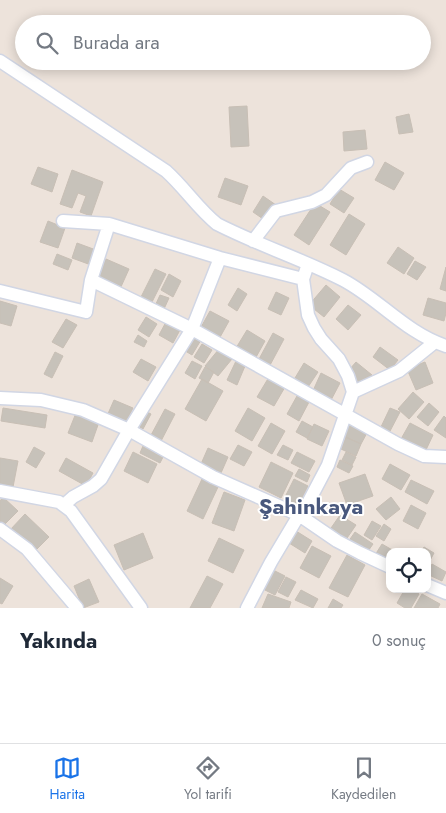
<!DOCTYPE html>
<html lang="tr">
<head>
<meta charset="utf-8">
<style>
	:root { --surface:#fff; --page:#f6f6f7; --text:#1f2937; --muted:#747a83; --line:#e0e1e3; --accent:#1a73e8 }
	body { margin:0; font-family:Jost,sans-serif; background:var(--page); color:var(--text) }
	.controls { position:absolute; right:15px; bottom:15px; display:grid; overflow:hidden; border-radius:10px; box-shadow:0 2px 12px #0003 }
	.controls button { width:45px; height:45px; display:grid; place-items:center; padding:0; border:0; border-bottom:1px solid var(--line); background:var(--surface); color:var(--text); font:25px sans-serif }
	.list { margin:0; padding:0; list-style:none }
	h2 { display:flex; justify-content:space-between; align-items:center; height:65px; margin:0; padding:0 20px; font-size:21px }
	h2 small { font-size:16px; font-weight:400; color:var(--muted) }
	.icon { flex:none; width:28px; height:28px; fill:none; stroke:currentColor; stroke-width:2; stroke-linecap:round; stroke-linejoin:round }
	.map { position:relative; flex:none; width:446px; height:608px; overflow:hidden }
	.search { position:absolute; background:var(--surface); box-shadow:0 2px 12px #0003; left:15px; right:15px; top:15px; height:55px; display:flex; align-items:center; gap:12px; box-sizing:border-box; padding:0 18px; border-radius:28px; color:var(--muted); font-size:19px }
	.sheet { height:135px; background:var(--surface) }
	nav { display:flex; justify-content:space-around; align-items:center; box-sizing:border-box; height:70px; border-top:1px solid var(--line); background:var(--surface); font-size:14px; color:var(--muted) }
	nav a { display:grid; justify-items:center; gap:2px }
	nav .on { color:var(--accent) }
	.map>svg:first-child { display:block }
	.building { fill:#c7c2ba; stroke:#c8bfb5 }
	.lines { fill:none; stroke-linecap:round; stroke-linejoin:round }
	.minor-casing { stroke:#d1d6e4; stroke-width:15 }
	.minor { stroke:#fff; stroke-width:12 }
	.labels { text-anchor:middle; stroke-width:4; stroke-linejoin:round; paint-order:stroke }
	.district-label { font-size:22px; font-weight:bold; fill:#49587d; stroke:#fff }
</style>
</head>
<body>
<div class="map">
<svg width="446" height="608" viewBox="0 0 446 608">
	<rect width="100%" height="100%" fill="#ede3db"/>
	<path class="building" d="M247,106L249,146L231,147L229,107Z
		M409,114L413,132L399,134L396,117Z
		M365,130L367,149L344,151L343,132Z
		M385,162L404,173L394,190L375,180Z
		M38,167L58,174L52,192L31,184Z
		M72,170L103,182L91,216L80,212L86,196L78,193L72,208L60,204Z
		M225,178L248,186L241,205L218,197Z
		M339,189L354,198L344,213L330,204Z
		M263,196L276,205L266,221L253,212Z
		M315,203L330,212L309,245L294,235Z
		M349,214L365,224L346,255L330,245Z
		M48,221L65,228L58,248L40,242Z
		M77,243L96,250L91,265L72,258Z
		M398,247L414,258L404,274L387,263Z
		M57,254L72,260L68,270L53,264Z
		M106,259L129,269L120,289L97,279Z
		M415,261L426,267L417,280L407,274Z
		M446,267V291L440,289Z
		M155,269L166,274L152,302L141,297Z
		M169,274L181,281L173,297L161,290Z
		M326,285L340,297L324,317L309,305Z
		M238,288L247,294L237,311L228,305Z
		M276,292L289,298L281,315L268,309Z
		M160,295L169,298L164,309L155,306Z
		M428,298L446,303V313L444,321L423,315Z
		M0,301L17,306L11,326L0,323Z
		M348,305L361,315L348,330L336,319Z
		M210,311L229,321L219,339L200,329Z
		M146,317L157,324L149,337L138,330Z
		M66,319L77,325L63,348L52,342Z
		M166,322L180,330L173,343L159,335Z
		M247,330L265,341L255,359L236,348Z
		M273,333L284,339L269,367L258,361Z
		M138,335L147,341L144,347L134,342Z
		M191,335L201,340L192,355L182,349Z
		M202,344L212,350L204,363L194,357Z
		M380,347L398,360L390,370L373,357Z
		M219,349L232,359L218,376L205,366Z
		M55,352L63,356L52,378L44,374Z
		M141,359L156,367L148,381L133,372Z
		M192,361L202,366L195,379L185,373Z
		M236,361L245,366L237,385L227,380Z
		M356,362L372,375L355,384L349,370Z
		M425,362L433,383L416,390L407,369Z
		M304,363L318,372L308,387L295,378Z
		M205,367L214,372L208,383L199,378Z
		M321,373L340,383L330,402L312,393Z
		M269,377L285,387L274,406L257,397Z
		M202,379L223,391L206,421L185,409Z
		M413,392L424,402L409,419L398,409Z
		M297,396L309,402L299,421L287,414Z
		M114,400L133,408L125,424L107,416Z
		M429,403L439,412L428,426L417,417Z
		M3,408L47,415L45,428L1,421Z
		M248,408L265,418L252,441L235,431Z
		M390,408L400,412L389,433L380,429Z
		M165,409L175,414L160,443L150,437Z
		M143,410L151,414L143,429L135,424Z
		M76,413L99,422L92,442L68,433Z
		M444,416L446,418V438L434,430Z
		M302,421L313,427L307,438L296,432Z
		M350,422L368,431L361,444L343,436Z
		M271,423L285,431L272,454L258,446Z
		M410,423L433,435L425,452L401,439Z
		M314,424L329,431L322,446L307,439Z
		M346,437L361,444L356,456L341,449Z
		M238,445L252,452L244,466L230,459Z
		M283,445L293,450L288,460L277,455Z
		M143,446L163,457L160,463L140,453Z
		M34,447L45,453L36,468L26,462Z
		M208,448L228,457L221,473L201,464Z
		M133,452L157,464L148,483L124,471Z
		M297,452L315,461L309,472L291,463Z
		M346,452L356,457L352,465L342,460Z
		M0,458L18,461L13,487L0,485Z
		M66,458L93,473L86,486L59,471Z
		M340,460L353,466L349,473L337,467Z
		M271,462L293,473L281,498L259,487Z
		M390,464L410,475L401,490L382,479Z
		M299,469L310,475L307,482L295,476Z
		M365,474L373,496L347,505L339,483Z
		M202,479L218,487L203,519L187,511Z
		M294,479L308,486L298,506L284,499Z
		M411,480L434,491L427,504L405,492Z
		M224,492L245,500L234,531L212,523Z
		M3,497L18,511L4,525L0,521V501Z
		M391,497L400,509L386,520L376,509Z
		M411,505L426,513L418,529L403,521Z
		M25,514L49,537L33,553L10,530Z
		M340,515L356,525L345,541L329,531Z
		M372,521L381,526L372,540L364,535Z
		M384,524L391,529L384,541L376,536Z
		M296,531L312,541L305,553L289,543Z
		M355,532L373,544L366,554L348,542Z
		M143,533L153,558L124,570L114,545Z
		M219,538L244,550L233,573L208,561Z
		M382,544L394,551L390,552V558L387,562L375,555Z
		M312,546L331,556L319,578L300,568Z
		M424,547L434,553L427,566V552H421Z
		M347,555L365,565L348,597L329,588Z
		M432,564L446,572L442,581L427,574Z
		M271,569L285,576L275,595L261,588Z
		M207,576L223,584L210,608H190Z
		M286,577L296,582L288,597L278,592Z
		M0,578L13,586L2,604L0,603Z
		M89,579L99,602L83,608L74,586Z
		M405,589H411L419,594L411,608H405L397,603Z
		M301,590L318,599L313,608L295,600Z
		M268,594L291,602L289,608H262Z
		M422,594L440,604L438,608H414Z
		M333,599L343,605L341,608H328Z"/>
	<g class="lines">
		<g class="minor-casing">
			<path id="minor" d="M0,61L166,171C185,188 198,209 217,224C258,245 302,259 343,280C379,299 406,333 446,346
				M63,221L109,224L220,258L303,279
				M253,241L276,211L312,202L326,195L351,168L367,162
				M91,280L192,329L398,444L424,456L446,457
				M0,291L86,312L91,280L109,224
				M353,392L399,371L435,342
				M0,398L41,400L83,410L129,430L213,477L299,515L337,541L360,553L390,567
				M0,491L59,502L71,511L141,608
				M64,505L73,497L93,486L101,479L129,430L192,329L220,258
				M0,529L27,549L77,608
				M427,585L446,593
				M247,608L271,562L299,515L308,503L328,465L353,392L348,376L339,359L321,339L314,328L308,315L303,279L308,264"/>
		</g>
		<use href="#minor" class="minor"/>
	</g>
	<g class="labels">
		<g class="district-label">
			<text x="311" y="514">Şahinkaya</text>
		</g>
	</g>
</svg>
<div class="controls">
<button><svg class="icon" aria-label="locate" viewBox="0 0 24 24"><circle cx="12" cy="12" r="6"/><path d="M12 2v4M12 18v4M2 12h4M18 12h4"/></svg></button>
</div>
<div class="search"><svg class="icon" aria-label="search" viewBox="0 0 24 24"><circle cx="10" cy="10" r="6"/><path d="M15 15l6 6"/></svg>Burada ara</div>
</div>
<section class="sheet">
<h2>Yakında<small>0 sonuç</small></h2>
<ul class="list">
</ul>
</section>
<nav>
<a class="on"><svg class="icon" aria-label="map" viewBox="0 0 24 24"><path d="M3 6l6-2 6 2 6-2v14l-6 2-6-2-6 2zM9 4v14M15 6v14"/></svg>Harita</a>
<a><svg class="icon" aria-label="directions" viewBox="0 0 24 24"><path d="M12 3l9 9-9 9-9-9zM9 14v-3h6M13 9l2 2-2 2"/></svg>Yol tarifi</a>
<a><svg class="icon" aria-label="saved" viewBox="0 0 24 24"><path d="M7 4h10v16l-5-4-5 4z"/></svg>Kaydedilen</a>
</nav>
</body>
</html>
